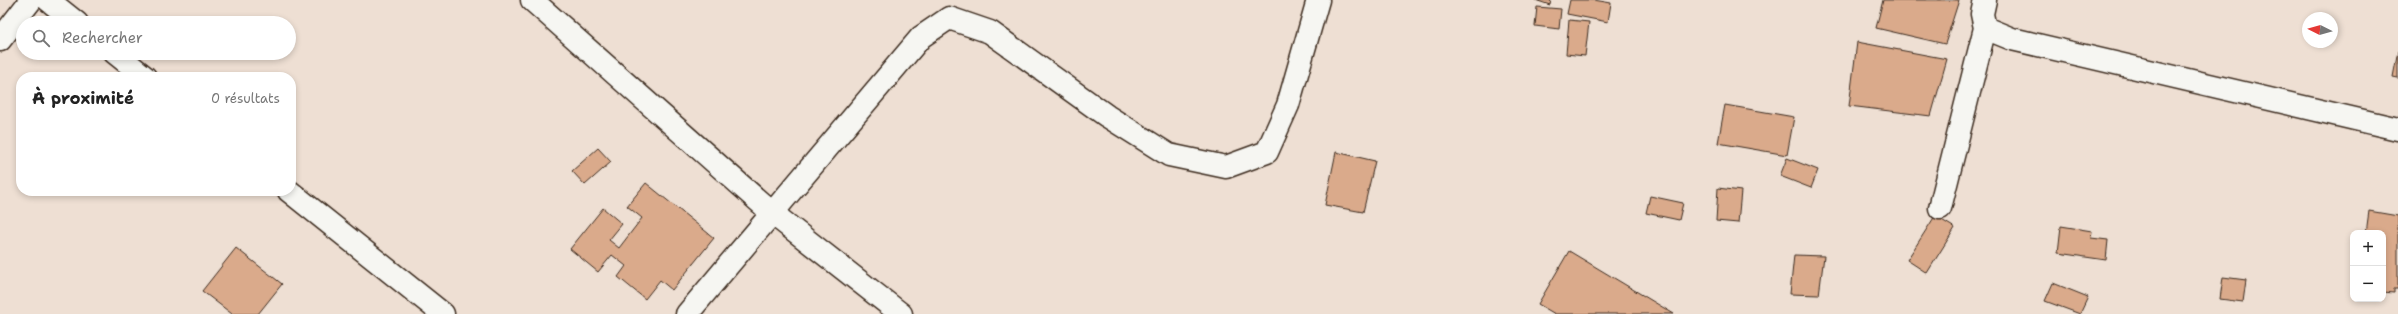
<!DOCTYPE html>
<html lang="fr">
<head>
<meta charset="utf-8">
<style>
	:root { --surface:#fff; --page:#f6f6f6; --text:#222; --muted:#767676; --line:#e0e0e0 }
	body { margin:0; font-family:"Shantell Sans",sans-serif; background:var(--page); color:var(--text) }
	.controls { position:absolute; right:12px; bottom:12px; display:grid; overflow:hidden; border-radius:8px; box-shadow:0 2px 6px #0003 }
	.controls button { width:36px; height:36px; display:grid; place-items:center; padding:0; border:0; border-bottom:1px solid var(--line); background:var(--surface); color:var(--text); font:20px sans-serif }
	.compass { position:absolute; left:2302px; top:12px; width:36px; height:36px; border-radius:50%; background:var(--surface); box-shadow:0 2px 6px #0003; rotate:275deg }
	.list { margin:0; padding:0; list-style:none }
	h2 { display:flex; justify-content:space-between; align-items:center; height:52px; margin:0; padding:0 16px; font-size:17px }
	h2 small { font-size:13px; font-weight:400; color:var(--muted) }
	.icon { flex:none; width:22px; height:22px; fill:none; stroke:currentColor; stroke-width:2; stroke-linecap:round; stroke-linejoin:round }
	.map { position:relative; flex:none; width:2398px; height:314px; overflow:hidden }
	.search { position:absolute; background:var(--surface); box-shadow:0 2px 6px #0003; left:16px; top:16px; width:280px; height:44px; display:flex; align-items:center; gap:10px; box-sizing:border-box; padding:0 14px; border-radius:22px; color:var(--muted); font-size:15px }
	.panel { position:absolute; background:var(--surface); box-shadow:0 2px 6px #0003; left:16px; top:72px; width:280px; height:124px; border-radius:16px }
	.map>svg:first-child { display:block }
	.building { fill:#daaa8b; stroke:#3b2a1e }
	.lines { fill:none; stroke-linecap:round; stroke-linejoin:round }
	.minor-casing { stroke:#3b2a1e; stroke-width:25 }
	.minor { stroke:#f6f6f2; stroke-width:22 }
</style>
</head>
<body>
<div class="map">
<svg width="2398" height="314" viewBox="0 0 2398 314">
	<rect width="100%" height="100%" fill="#eedfd3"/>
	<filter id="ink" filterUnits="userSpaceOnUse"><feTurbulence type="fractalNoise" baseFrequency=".025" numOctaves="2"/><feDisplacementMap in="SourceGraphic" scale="8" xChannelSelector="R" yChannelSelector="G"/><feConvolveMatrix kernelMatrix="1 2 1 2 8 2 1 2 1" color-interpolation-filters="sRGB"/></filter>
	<g filter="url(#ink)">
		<path class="building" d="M1535,0H1551L1550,5Z
			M1570,0H1594L1611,3L1608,22L1567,14Z
			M1883,0H1959L1945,44L1876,28Z
			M1537,7L1561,9L1559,29L1535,26Z
			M1569,20L1589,22L1585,56L1566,54Z
			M1857,42L1947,59L1931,116L1849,106Z
			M2398,51V78L2393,77Z
			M1725,105L1794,117L1787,155L1718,143Z
			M598,148L611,162L585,185L572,171Z
			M1336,152L1375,161L1363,212L1325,205Z
			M1787,158L1818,170L1811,188L1780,176Z
			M646,183L714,238L672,290L660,280L645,299L618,277L626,266L612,255L598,272L570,249L603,208L622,224L609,240L619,248L642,218L627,206Z
			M1718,188L1741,191L1738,223L1716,221Z
			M1650,196L1683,203L1679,220L1646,213Z
			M2369,211L2398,216V289H2394V293L2383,292V233H2366Z
			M1935,216L1955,228L1927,273L1907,260Z
			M2061,226L2092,231L2091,238L2108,240L2106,260L2058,253Z
			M236,248L282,284L258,314H232L202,291Z
			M1569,251L1674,314H1555L1538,304Z
			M1794,255L1824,256L1819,295L1790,294Z
			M2223,277L2246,280L2243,302L2220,299Z
			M2053,283L2088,297L2080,314L2045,301Z"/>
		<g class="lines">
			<g class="minor-casing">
				<path id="minor" d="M48,0L77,23
					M532,0L772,213L901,314
					M1985,28L2012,39L2398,129
					M0,40L31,0
					M115,53L145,77
					M289,191L443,314
					M1940,208L1985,28L1982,14L1985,0
					M687,314L921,37L949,18L990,32L1107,116L1169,155L1226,167L1267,152L1288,105L1318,0"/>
			</g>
			<use href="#minor" class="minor"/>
		</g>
	</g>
</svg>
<div class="controls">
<button>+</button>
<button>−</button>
</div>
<svg class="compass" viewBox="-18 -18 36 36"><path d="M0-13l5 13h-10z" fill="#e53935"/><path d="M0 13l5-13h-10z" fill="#767676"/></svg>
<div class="search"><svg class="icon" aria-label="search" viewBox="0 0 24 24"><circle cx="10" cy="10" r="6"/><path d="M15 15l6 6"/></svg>Rechercher</div>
<section class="panel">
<h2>À proximité<small>0 résultats</small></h2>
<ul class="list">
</ul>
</section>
</div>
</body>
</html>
